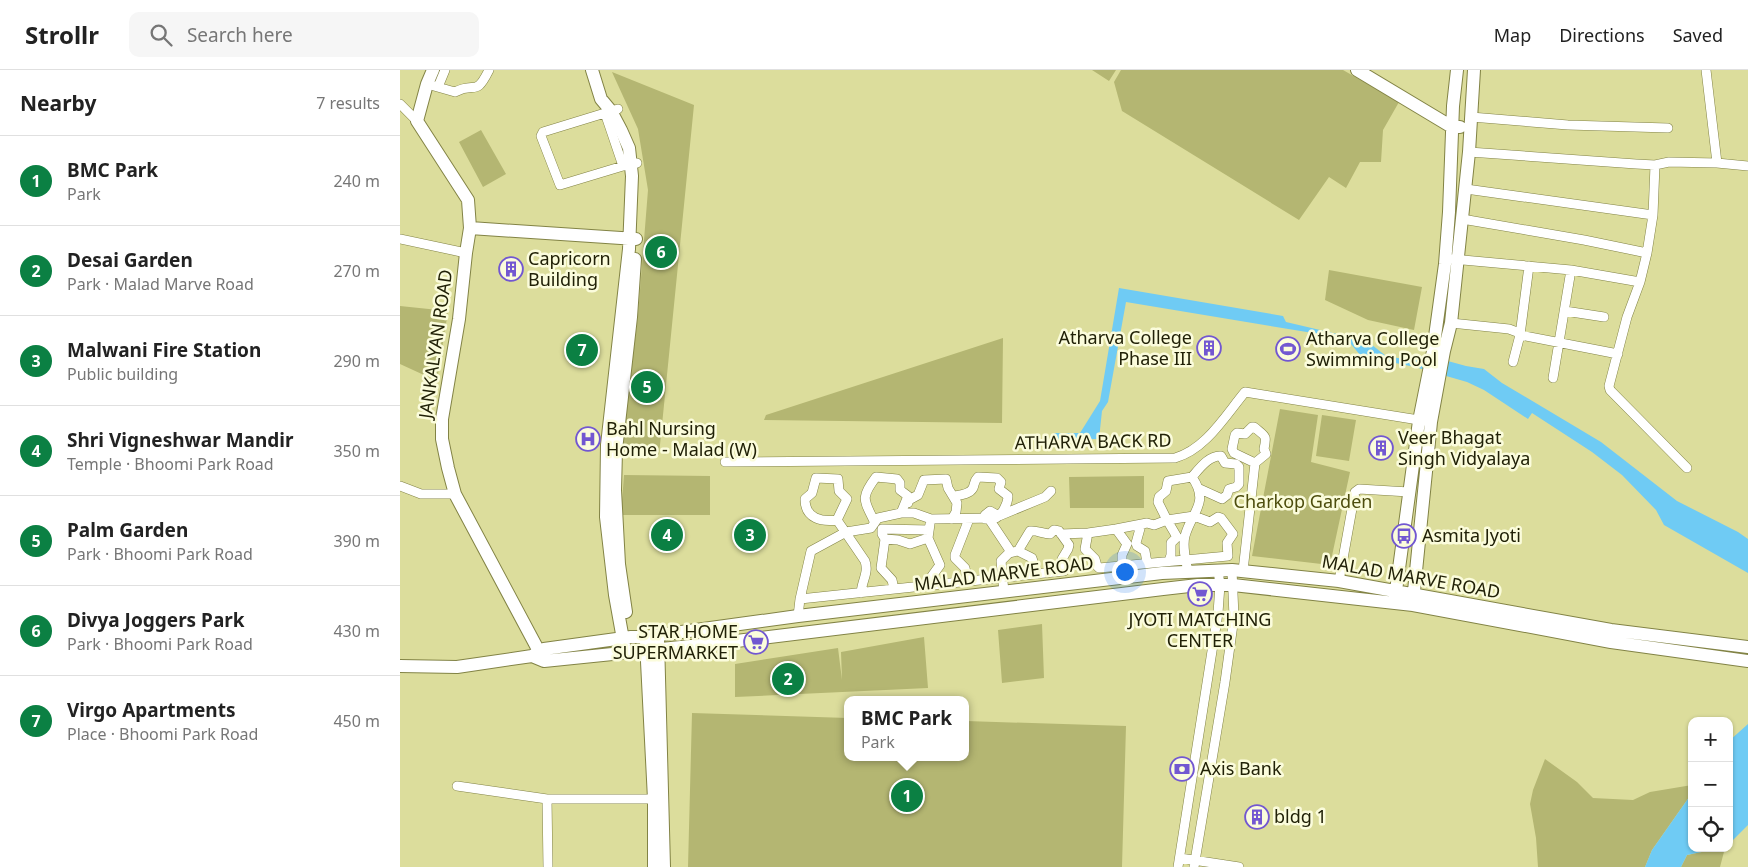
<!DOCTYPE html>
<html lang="en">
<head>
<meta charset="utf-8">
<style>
	:root { --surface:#fff; --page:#f6f6f6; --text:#222; --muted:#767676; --line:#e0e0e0; --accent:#0b8043 }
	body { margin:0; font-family:"Noto Sans",sans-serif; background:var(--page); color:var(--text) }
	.controls { position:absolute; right:15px; bottom:15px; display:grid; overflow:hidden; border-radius:10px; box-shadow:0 1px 4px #0004 }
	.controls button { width:45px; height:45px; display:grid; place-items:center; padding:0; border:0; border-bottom:1px solid var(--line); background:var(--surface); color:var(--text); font:25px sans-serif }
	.you { position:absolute; left:724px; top:501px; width:18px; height:18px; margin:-12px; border:4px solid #fff; border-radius:50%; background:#1a73e8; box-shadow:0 0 0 8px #1a73e833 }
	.badge { display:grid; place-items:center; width:32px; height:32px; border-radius:50%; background:var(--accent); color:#fff; font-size:16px; font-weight:700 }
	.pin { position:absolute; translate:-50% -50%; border:2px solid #fff; box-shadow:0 1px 5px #0006 }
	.popup { position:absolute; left:444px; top:626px; width:125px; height:65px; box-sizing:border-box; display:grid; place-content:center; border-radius:10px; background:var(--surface); filter:drop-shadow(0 1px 4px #0005); font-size:16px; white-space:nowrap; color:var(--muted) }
	.popup b { font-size:19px; color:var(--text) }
	.popup::after { content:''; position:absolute; left:50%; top:100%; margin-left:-10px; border:10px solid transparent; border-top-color:var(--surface) }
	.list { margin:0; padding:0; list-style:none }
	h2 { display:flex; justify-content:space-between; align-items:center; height:65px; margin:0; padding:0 20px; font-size:21px }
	h2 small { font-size:16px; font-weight:400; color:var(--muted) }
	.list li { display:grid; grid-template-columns:32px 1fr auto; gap:15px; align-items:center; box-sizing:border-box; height:90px; padding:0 20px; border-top:1px solid var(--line) }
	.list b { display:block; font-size:19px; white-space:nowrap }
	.list p { margin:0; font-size:16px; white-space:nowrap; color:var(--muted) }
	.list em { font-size:16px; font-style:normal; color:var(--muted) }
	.icon { flex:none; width:28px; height:28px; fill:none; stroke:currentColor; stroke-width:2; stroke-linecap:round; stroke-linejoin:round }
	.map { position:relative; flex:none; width:1348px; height:797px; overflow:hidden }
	header { display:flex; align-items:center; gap:30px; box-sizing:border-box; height:70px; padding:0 25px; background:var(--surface); border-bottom:1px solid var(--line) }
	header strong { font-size:24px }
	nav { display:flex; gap:28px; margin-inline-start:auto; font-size:18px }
	.search { width:350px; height:45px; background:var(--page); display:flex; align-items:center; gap:12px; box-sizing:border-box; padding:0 18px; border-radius:10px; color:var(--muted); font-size:19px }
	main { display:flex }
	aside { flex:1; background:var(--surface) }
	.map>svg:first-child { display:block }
	.green { fill:#b4b672 }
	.water { fill:#6fcbf4 }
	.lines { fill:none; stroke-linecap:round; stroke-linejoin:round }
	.street-casing { stroke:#828345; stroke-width:10 }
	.secondary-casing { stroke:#828345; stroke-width:14 }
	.street { stroke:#fff; stroke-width:9 }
	.secondary { stroke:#fff; stroke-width:12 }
	.labels { text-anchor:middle; stroke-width:5; stroke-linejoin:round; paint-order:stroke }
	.poi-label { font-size:18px; fill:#212107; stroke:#fbfcdc; text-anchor:start }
	.street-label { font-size:18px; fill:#212107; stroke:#fbfcdc }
	.park-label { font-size:18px; fill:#4d4d0d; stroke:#fbfcdc }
</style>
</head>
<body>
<header>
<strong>Strollr</strong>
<div class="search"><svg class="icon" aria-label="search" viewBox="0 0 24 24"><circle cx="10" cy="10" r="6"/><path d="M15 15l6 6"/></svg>Search here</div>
<nav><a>Map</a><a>Directions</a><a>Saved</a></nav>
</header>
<main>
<aside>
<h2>Nearby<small>7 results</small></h2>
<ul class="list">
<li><span class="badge">1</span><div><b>BMC Park</b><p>Park</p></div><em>240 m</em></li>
<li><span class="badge">2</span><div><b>Desai Garden</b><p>Park · Malad Marve Road</p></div><em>270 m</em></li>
<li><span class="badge">3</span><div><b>Malwani Fire Station</b><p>Public building</p></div><em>290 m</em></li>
<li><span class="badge">4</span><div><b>Shri Vigneshwar Mandir</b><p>Temple · Bhoomi Park Road</p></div><em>350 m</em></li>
<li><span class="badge">5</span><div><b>Palm Garden</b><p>Park · Bhoomi Park Road</p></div><em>390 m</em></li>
<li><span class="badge">6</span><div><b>Divya Joggers Park</b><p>Park · Bhoomi Park Road</p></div><em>430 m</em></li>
<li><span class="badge">7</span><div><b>Virgo Apartments</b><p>Place · Bhoomi Park Road</p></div><em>450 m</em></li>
</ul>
</aside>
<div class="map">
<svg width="1348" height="797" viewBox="0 0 1348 797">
	<rect width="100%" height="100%" fill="#dcdd9c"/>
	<path class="green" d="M692,0H716L709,11Z
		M721,0H943L999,32L983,60L981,92H960L946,118L929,107L899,150L722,41L714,12Z
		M212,2L294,35L259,385L221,386L238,245L248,120L238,59Z
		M81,60L106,104L83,117L59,72Z
		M929,200L1022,217L1014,260L968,250L925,230Z
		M0,236L48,241L37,311L0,294Z
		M603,268L602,353L364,350L366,345Z
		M880,339L918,345L911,392L950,402L930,495L852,486Z
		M922,345L956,350L949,391L916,386Z
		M224,405L310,406V445H221Z
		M744,406V438H670L669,407Z
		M642,554L644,608L602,613L598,560Z
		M524,567L528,618L335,627V594L438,578L442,610L441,582Z
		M292,643L448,648V687H566V651L726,656L722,797H288Z
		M1145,689L1177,712L1193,728L1233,730L1250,722L1292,715V723L1252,780L1245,797H1138L1136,768L1130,734L1133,720Z
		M1321,778H1325L1320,797H1281L1287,785Z"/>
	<path class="water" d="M719,218L883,246L886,252L967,271L986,286L1010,290L1026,285L1066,296L1084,299L1102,313L1201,372L1277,431L1338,462L1348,469V503L1264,455L1256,440L1222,405L1192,382L1132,343L1128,349L1084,320L1067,312L1015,297L961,286L950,273L919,264L726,232L708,332L702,341L699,369L654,370V363H680L700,331Z
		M884,269L895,271L891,290L881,288Z
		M1348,654V755L1329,774V671Z
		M1292,723V778H1321L1287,785L1281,797H1245L1252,780Z"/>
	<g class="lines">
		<g class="street-casing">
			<path id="street" d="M1306,0L1317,93L1348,96
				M27,14L55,22C76,11 75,28 89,0
				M38,17L45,0
				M0,34L17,51
				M218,39L143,62L141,66L160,115L223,96
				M205,43L223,96L237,93
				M1071,47L1168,55L1268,58
				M1069,82L1236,94L1255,95L1269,92L1317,93
				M1255,95L1253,145L1247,183L1240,212L1227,247L1209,316L1210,320L1287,398
				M1066,119L1253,145
				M1062,149L1184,170L1247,183
				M0,169L66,183
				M1052,189L1171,200L1240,212
				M1165,241L1204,247
				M1051,253L1109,259L1117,262L1120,265L1218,284
				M1113,292L1120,265L1129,196
				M1153,308L1171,200
				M325,392L775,388C806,379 825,346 845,322L1025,351
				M792,407C799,399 809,385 821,386L825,393L836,394L839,397V414L836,417L829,419L827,425L822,429L800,419
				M416,408L438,409L439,421L447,429L437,450C422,452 405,449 405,429L412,423Z
				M0,416L21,424H55
				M508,433L507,431L518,425L524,410L546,409L548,418L557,433L556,442L552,449
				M585,449V445L590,441L599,446L645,427L651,421
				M589,449L609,479V483L601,491L604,522
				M437,450L465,491C469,503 462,510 461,523
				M474,451C464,430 460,428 476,407L497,409L500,413V420L508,426L501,443
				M530,454L528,468L540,495L532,506V515
				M741,455L736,473L737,476L745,481L747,493
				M716,459L747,453L754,455L767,450L777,467L771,473V485L769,491
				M688,463L685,479L695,489L697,496L699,498C742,494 785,490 828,486L827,473L833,464L821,448L818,447L810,452L794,446L767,450L758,432L759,427L766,421L768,411L792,407C810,433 792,441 785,466C782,477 786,491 788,502
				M661,464L688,463L716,459L727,474L722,485V496
				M485,469L498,470L510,474L528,468
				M618,481L632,488L637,504
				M843,501L855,393L866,384L864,379C867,365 866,367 854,357H852L845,364L837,363L835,365L832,379L834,383L855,393
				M568,511L565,498L555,488V485L569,449
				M939,511L955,422L959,419L1009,422
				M494,519L492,510L481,498L485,469L482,464V459L529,460
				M400,529L664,501L665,499L662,489L668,479L669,475L659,461L654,460L650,464C643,464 637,460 630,461L618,481L609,483
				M398,546L400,529L411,481L446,462L471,458L478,448L501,443H514L531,449L596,448C602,445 608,433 608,426L599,419L601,412L597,408L578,407C574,411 575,413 573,418C570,424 561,425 555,426
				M57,716L147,729H258
				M147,729L148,797
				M780,788L839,797
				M778,797L818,543L820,515L818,500
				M794,797L825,612L834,547L832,500"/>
		</g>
		<g class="secondary-casing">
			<path id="secondary" d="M33,0L27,14L17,51L68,130L70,158L66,183L59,249L42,349V369L48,398L55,424L142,587
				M192,0L201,29L211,41L221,60L229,78L232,106L229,179L207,375L206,447L215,525L224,575
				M957,0L1052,57H1060
				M70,158L236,169
				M995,528L1019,351L1033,281L1045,194L1049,142L1053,36L1057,0
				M1013,531L1031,352L1044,281L1051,253L1069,82L1074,0
				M226,542L219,494L215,420L216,380L231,247L235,189
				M258,570L264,797
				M246,572L254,729V797
				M132,586L144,579L231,567H245L398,546L762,503L832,500L939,511L1211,560L1348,577
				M0,596L57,597L132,586L144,591L320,573L763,519L798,515H833L1013,535L1211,572L1348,591"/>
		</g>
		<use href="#street" class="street"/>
		<use href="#secondary" class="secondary"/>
	</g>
	<defs>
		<g id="building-ring" transform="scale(1.25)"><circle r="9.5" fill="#fbfcdc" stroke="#7257d1" stroke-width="1.5"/><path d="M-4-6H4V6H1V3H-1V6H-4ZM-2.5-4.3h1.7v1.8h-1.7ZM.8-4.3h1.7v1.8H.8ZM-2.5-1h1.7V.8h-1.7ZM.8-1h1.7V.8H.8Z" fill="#7257d1"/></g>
		<g id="stadium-ring" transform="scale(1.25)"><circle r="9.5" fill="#fbfcdc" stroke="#7257d1" stroke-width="1.5"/><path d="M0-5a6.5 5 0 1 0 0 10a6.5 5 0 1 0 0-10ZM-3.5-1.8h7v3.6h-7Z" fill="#7257d1"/></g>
		<g id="hospital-ring" transform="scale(1.25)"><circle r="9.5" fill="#fbfcdc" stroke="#7257d1" stroke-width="1.5"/><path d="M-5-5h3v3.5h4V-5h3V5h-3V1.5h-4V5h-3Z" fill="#7257d1"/></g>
		<g id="bus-ring" transform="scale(1.25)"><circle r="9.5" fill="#fbfcdc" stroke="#7257d1" stroke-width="1.5"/><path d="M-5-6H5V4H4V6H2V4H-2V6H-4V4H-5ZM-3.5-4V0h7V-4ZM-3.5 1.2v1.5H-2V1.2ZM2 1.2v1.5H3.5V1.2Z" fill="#7257d1"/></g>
		<g id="supermarket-ring" transform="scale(1.25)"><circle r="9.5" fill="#fbfcdc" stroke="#7257d1" stroke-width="1.5"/><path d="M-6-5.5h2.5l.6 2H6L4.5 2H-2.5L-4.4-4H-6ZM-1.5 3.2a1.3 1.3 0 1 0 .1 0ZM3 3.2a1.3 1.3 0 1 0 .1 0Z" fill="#7257d1"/></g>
		<g id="bank-ring" transform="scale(1.25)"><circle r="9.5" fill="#fbfcdc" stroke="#7257d1" stroke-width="1.5"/><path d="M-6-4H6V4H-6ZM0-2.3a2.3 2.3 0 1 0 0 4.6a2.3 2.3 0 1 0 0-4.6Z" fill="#7257d1"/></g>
	</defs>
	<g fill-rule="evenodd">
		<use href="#building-ring" x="111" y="199"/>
		<use href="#building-ring" x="809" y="278"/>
		<use href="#stadium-ring" x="888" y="279"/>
		<use href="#hospital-ring" x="188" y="369"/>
		<use href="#building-ring" x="981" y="378"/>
		<use href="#bus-ring" x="1004" y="466"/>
		<use href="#supermarket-ring" x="800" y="524"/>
		<use href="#supermarket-ring" x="356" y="572"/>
		<use href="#bank-ring" x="782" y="699"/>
		<use href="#building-ring" x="857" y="747"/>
	</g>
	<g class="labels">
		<g class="poi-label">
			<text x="128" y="195">Capricorn<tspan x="128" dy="21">Building</tspan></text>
			<text x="792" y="274" text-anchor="end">Atharva College<tspan x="792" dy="21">Phase III</tspan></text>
			<text x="906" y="275">Atharva College<tspan x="906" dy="21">Swimming Pool</tspan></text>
			<text x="206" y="365">Bahl Nursing<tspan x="206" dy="21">Home - Malad (W)</tspan></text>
			<text x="998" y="374">Veer Bhagat<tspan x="998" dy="21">Singh Vidyalaya</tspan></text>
			<text x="1022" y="472">Asmita Jyoti</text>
			<text x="800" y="556" text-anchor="middle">JYOTI MATCHING<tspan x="800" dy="21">CENTER</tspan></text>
			<text x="338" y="568" text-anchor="end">STAR HOME<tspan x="338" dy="21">SUPERMARKET</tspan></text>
			<text x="800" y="705">Axis Bank</text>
			<text x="874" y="753">bldg 1</text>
		</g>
		<g class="street-label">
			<text transform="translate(36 274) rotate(-82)" y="6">JANKALYAN ROAD</text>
			<text transform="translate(693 372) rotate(-1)" y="6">ATHARVA BACK RD</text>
			<text transform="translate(604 504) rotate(-7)" y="6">MALAD MARVE ROAD</text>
			<text transform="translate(1011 507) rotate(10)" y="6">MALAD MARVE ROAD</text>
		</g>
		<g class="park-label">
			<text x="903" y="438">Charkop Garden</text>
		</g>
	</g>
</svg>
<div class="controls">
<button>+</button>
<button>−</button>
<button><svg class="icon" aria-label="locate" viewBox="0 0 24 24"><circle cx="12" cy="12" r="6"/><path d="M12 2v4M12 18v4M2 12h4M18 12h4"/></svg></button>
</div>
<div class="you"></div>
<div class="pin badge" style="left:507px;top:726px">1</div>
<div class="popup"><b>BMC Park</b>Park</div>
<div class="pin badge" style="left:388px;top:609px">2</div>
<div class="pin badge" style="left:350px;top:465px">3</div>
<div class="pin badge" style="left:267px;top:465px">4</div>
<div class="pin badge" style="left:247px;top:317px">5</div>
<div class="pin badge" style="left:261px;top:182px">6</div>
<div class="pin badge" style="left:182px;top:280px">7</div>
</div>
</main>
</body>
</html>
